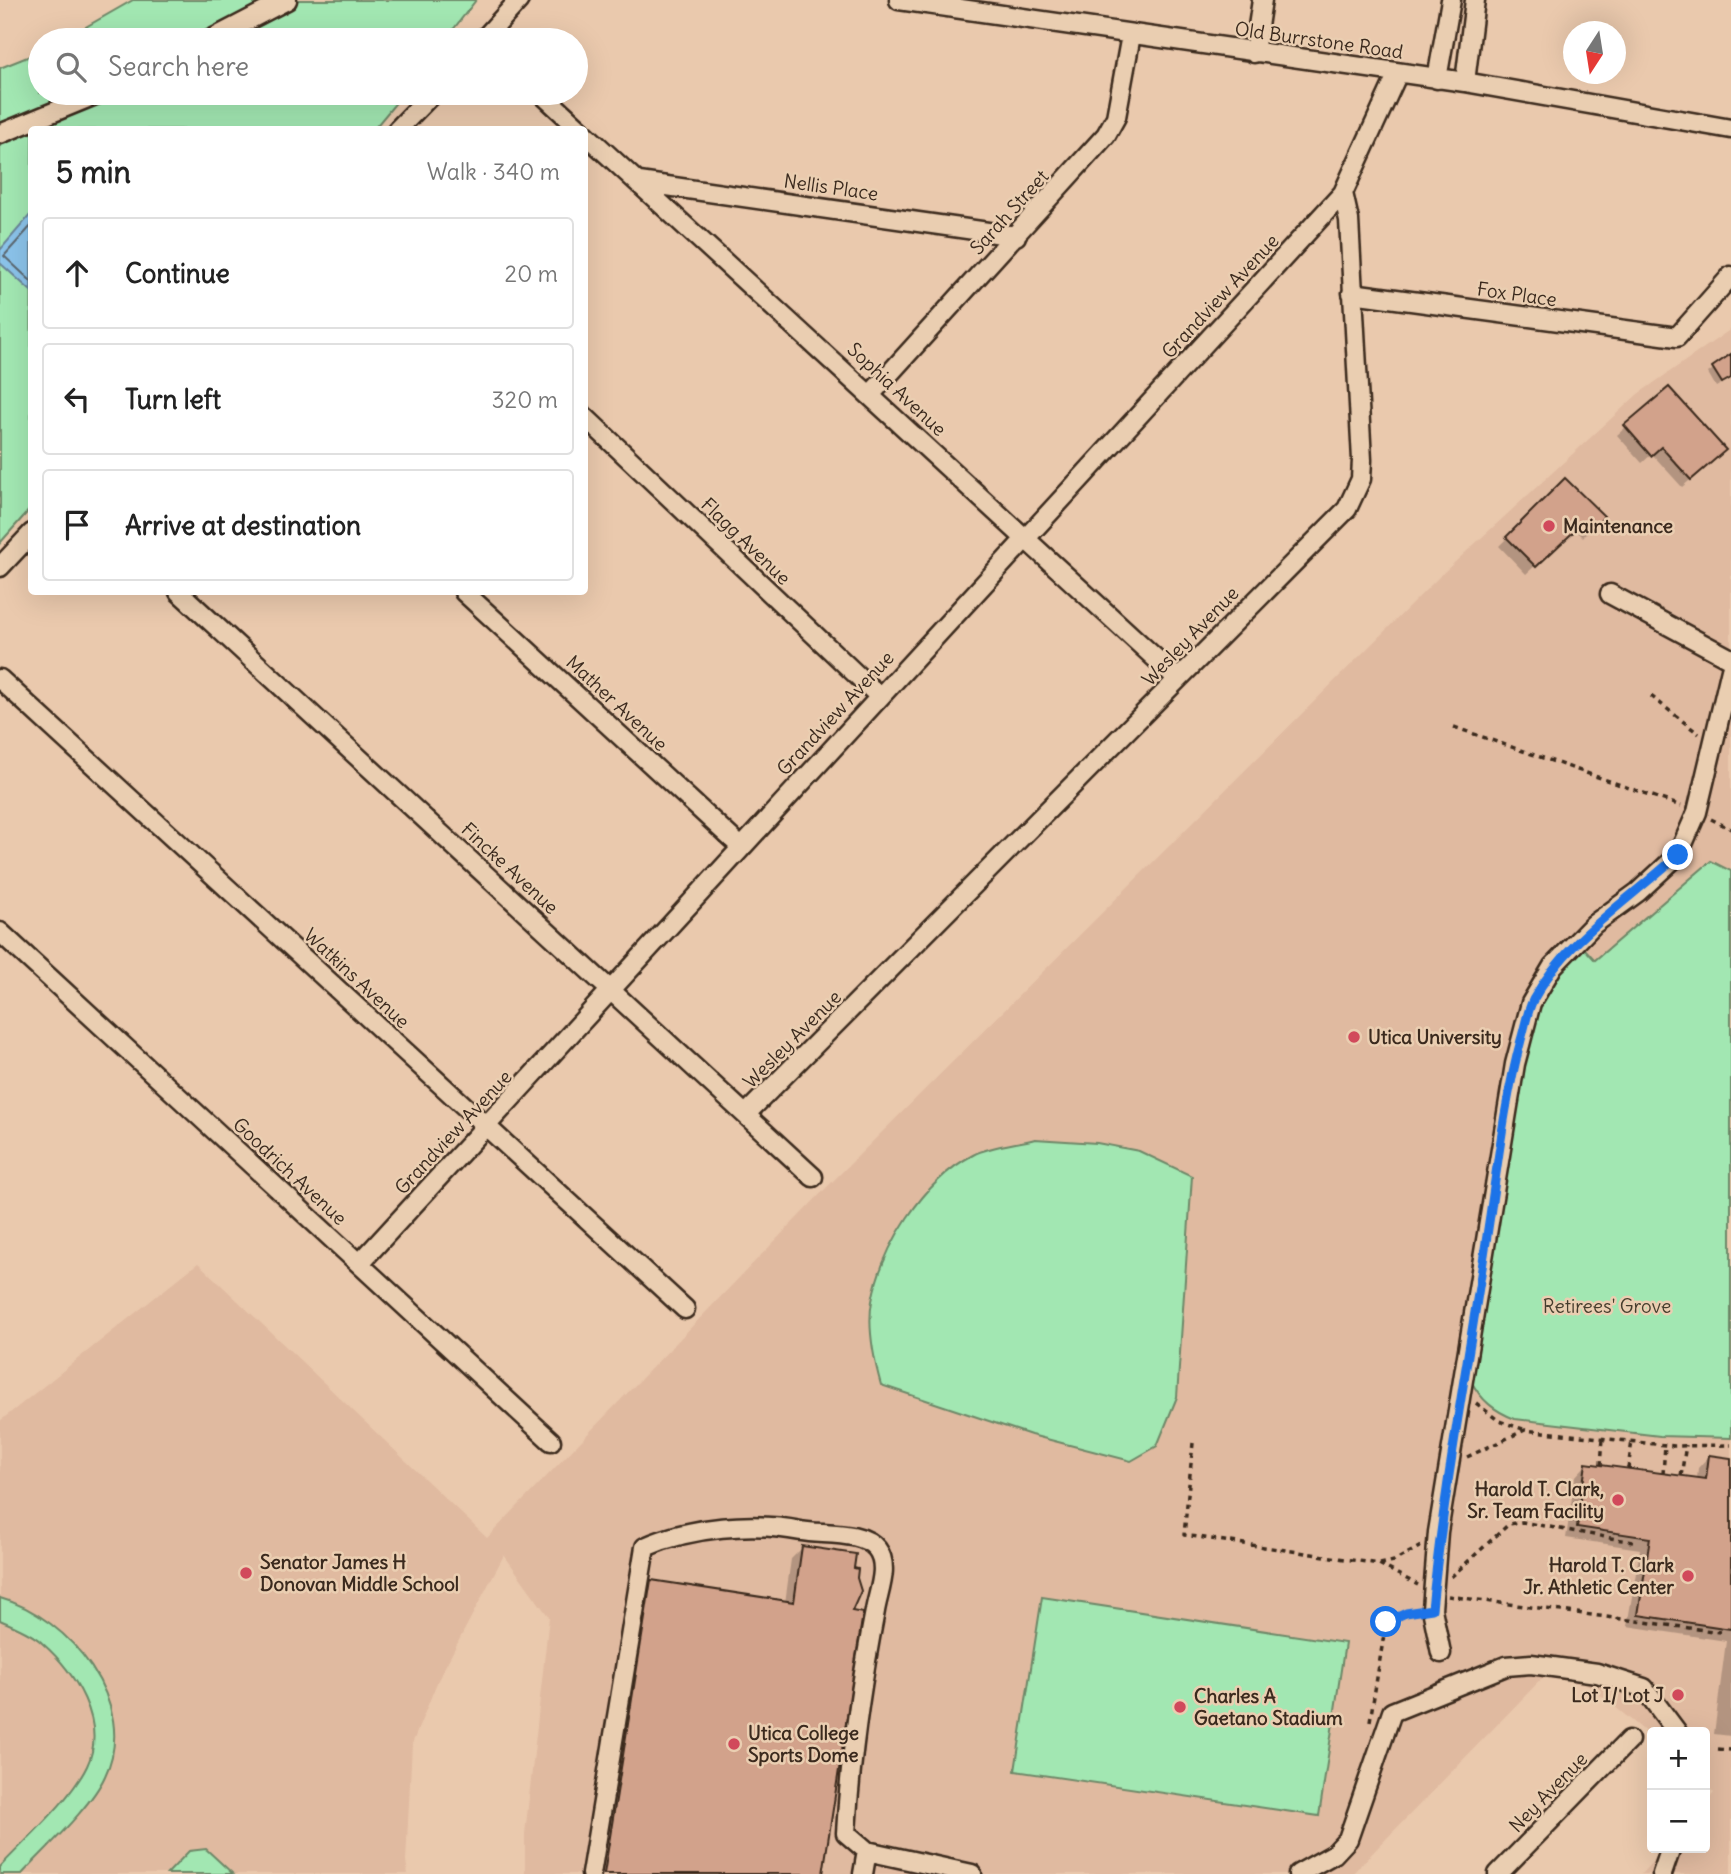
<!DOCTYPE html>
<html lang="en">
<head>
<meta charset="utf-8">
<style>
	:root { --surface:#fff; --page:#f2f2f2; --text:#222; --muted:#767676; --line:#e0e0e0 }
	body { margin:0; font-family:Delius,sans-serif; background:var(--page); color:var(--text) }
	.controls { position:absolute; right:21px; bottom:21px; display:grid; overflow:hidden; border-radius:7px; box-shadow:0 7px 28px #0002 }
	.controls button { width:63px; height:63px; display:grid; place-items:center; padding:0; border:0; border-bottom:2px solid var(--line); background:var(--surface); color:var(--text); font:35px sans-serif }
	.compass { position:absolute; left:1563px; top:21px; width:63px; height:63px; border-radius:50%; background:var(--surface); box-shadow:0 7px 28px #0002; rotate:192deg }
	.stop { position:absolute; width:21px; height:21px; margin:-16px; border:5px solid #1a73e8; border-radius:50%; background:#fff }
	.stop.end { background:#1a73e8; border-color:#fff; box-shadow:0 2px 7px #0008 }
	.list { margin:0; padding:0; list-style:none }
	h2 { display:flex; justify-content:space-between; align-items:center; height:91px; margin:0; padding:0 28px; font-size:30px }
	h2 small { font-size:23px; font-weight:400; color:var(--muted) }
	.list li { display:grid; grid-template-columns:46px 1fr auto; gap:21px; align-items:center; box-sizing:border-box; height:112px; margin:0 14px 14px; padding:0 14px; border:2px solid var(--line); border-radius:7px }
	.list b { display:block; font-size:26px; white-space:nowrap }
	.list em { font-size:23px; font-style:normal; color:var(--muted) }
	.icon { flex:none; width:38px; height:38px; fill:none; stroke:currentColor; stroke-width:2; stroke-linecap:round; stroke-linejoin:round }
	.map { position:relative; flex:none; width:1731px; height:1874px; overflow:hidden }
	.search { position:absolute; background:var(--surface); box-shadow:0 7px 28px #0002; left:28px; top:28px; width:560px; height:77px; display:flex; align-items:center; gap:18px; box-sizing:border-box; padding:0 24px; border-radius:38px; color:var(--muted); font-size:26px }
	.panel { position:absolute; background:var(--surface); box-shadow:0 7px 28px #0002; left:28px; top:126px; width:560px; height:469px; border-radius:7px }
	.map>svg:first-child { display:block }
	.built { fill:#e0baa0 }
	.green { fill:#a2e7b2; stroke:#6e8868; stroke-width:2 }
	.water { fill:#8bc3ea; stroke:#6b8698; stroke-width:2 }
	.shadow { fill:#0003 }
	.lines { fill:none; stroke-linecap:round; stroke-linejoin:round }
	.shore { stroke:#5b6770; stroke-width:2 }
	.building { fill:#d2a28b; stroke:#3b2a1e; stroke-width:2 }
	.minor-casing { stroke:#3b2a1e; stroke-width:23 }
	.path { stroke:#3b2a1e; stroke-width:3.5; stroke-dasharray:5 5; stroke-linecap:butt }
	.minor { stroke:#eaceb1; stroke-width:18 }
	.route { stroke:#1a73e8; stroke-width:9 }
	.poi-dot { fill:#d1495b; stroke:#eaceb1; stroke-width:2.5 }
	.labels { text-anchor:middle; stroke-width:5; stroke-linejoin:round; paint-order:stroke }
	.street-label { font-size:19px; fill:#3b2a1e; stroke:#eaceb1 }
	.poi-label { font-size:19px; font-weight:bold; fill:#3b2a1e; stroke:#eaceb1; text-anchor:start }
	.park-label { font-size:19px; fill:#453d2d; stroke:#eaceb1 }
</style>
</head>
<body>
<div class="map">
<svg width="1731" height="1874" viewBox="0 0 1731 1874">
	<rect width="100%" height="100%" fill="#eac9ad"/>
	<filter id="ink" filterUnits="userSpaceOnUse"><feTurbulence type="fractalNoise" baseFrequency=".0143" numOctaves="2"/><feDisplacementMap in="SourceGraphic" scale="14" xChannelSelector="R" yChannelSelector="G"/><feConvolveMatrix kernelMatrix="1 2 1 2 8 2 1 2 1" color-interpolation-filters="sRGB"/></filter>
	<g filter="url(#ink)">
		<path class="built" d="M1731,329V1874H1641L1665,1848H1705V1804L1714,1793L1705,1784V1732H1652V1737L1559,1661L1352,1874H525V1834L549,1617L504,1555L438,1680L412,1744L406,1861L408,1874H0V1421L198,1263L487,1538L829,1185L1442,574L1638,394Z"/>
		<path class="green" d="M133,0H476L445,40H63Z
			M40,52V93H404L374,129L32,130L31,508L0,543V68Z
			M1711,861L1731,871V1438L1660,1436L1515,1419C1494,1411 1481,1400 1471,1381L1523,1046L1548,982L1583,947L1595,960Z
			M1035,1139L1097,1143L1139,1151L1192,1176L1177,1397L1157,1446L1131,1461L1031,1435L881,1385C874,1360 867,1328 872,1301C882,1247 923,1181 973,1155C990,1146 1016,1144 1035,1139Z
			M1042,1597L1345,1643L1319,1816L1015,1771Z
			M0,1598C69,1617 140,1704 105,1776C91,1807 46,1848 22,1874H0V1867C27,1838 70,1801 87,1766C108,1722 74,1671 42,1643C32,1633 13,1626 0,1620Z
			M206,1849L233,1874H167L189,1851Z"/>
		<path class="water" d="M31,214V291L0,263V250Z"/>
		<path class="shadow" d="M1731,356V378L1716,387L1708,373Z
			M1626,427L1716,458L1682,487L1652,454L1642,463L1617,435Z
			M1565,481L1602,516L1583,537L1575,529L1526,574L1499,546Z
			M1709,1456L1731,1460V1736L1714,1734L1726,1641L1627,1626L1640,1549L1566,1538L1575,1477L1586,1465L1697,1479L1698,1468Z
			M802,1548L852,1569L821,1874H596L640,1593L652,1582L785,1603L791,1559Z"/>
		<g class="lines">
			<path class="shore" d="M32,225L4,256L32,282"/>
		</g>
		<path class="building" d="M1731,354V378L1722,383L1712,367Z
			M1669,387L1726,450L1691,480L1661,447L1651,456L1624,425Z
			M1565,478L1604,516L1593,530L1584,522L1536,567L1506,537Z
			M1709,1455L1731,1458V1629L1638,1615L1650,1538L1577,1527L1586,1463L1706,1479Z
			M802,1546L856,1554L854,1568L858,1569L857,1578L861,1591L852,1611L863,1613L823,1874H604L651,1580L794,1602Z"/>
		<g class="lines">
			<g class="minor-casing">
				<path id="minor" d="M899,0L1465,82L1731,129
					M210,40L287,0
					M483,40L519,0
					M1254,53L1262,0
					M1437,79L1451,0
					M1465,82L1475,0
					M541,93L581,130
					M397,130L433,93
					M584,133L1178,679
					M0,134L100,93
					M639,182L1016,236
					M1352,293L1677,337L1731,276
					M871,394L1106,135L1116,117L1131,35
					M584,416L879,696
					M0,567L32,533
					M179,592L813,1177
					M464,592L741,847
					M1610,594L1731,659
					M0,679L685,1309
					M0,932L551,1441
					M746,1114L1347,509L1361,479L1362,460L1349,220L1343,193L1398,73
					M360,1263L1343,193
					M1441,1653L1432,1609L1438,1532L1515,1064L1531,1003L1553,966L1594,924L1638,892L1678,855L1697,812L1731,669
					M591,1874L645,1547C690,1527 753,1521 801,1531C823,1535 863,1530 877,1549C890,1566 878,1592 875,1611C861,1684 850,1759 846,1833L867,1851
					M863,1874L867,1851L972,1874
					M1298,1874L1334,1854L1348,1839L1392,1712L1506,1666L1531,1664L1597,1673L1644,1688L1677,1732
					M1498,1874L1629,1740
					M1662,1874L1671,1848"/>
			</g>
			<path class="path" d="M1651,696L1699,734
				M1454,727L1681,806
				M1711,819L1731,829
				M1476,1403L1499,1421L1523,1429
				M1193,1443L1184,1535L1379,1564L1418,1585
				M1467,1457L1525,1430L1674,1446L1731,1445
				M1601,1465L1603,1438
				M1628,1469L1632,1441
				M1663,1474L1665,1445
				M1681,1476L1686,1445
				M1380,1564L1394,1561L1421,1546
				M1451,1577L1509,1524L1522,1522L1633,1542
				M1448,1596L1720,1632
				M1370,1721L1386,1622L1416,1611
				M1718,1749L1731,1750"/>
			<use href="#minor" class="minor"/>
		</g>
	</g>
	<g class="lines" filter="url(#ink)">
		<path class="route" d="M1386,1622L1406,1613L1432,1609C1445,1479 1470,1352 1489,1222C1498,1162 1505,1099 1521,1040C1525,1027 1527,1012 1533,1000C1567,938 1627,902 1678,855"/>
	</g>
	<g class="poi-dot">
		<circle cx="1549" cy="526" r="7"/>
		<circle cx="1354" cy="1037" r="7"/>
		<circle cx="1618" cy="1500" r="7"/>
		<circle cx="246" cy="1573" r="7"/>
		<circle cx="1688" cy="1576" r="7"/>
		<circle cx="1678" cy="1695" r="7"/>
		<circle cx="1180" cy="1707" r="7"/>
		<circle cx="734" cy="1744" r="7"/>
	</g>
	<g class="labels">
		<g class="street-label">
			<text transform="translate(1319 40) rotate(8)" y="7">Old Burrstone Road</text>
			<text transform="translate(831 187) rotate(8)" y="7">Nellis Place</text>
			<text transform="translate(1009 212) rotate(-48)" y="7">Sarah Street</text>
			<text transform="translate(1517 294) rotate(8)" y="7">Fox Place</text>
			<text transform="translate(1220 296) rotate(-47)" y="7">Grandview Avenue</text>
			<text transform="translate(897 389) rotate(43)" y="7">Sophia Avenue</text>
			<text transform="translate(746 541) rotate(44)" y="7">Flagg Avenue</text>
			<text transform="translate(1190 636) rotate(-46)" y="7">Wesley Avenue</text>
			<text transform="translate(617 703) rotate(43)" y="7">Mather Avenue</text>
			<text transform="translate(835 713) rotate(-47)" y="7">Grandview Avenue</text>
			<text transform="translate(510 868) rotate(43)" y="7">Fincke Avenue</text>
			<text transform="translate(357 978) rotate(43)" y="7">Watkins Avenue</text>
			<text transform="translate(792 1039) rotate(-45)" y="7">Wesley Avenue</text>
			<text transform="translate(453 1132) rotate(-47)" y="7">Grandview Avenue</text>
			<text transform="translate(290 1171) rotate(43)" y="7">Goodrich Avenue</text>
			<text transform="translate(1548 1792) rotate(-46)" y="7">Ney Avenue</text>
		</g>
		<g class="poi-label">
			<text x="1563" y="533">Maintenance</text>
			<text x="1368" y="1044">Utica University</text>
			<text x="1604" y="1496" text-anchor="end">Harold T. Clark,<tspan x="1604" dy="22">Sr. Team Facility</tspan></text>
			<text x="260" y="1569">Senator James H<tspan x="260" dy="22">Donovan Middle School</tspan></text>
			<text x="1674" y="1572" text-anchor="end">Harold T. Clark<tspan x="1674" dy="22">Jr. Athletic Center</tspan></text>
			<text x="1664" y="1702" text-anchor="end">Lot I/ Lot J</text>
			<text x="1194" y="1703">Charles A<tspan x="1194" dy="22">Gaetano Stadium</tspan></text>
			<text x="748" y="1740">Utica College<tspan x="748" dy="22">Sports Dome</tspan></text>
		</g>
		<g class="park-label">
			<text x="1607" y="1313">Retirees' Grove</text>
		</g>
	</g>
</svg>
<div class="controls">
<button>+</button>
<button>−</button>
</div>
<svg class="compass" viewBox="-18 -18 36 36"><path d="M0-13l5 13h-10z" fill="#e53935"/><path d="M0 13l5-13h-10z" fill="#767676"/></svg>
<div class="stop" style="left:1386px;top:1622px"></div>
<div class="stop end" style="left:1678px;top:855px"></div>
<div class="search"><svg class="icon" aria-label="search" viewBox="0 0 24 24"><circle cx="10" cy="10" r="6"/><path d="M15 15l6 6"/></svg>Search here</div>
<section class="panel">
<h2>5 min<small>Walk · 340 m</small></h2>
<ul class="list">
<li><svg class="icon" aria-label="ahead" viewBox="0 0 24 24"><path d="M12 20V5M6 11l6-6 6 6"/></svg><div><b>Continue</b></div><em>20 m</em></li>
<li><svg class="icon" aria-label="left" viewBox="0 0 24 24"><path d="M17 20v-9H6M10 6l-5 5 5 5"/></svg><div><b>Turn left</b></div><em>320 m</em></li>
<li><svg class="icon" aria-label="arrive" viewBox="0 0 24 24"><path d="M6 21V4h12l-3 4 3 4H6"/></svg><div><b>Arrive at destination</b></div></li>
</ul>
</section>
</div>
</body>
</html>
